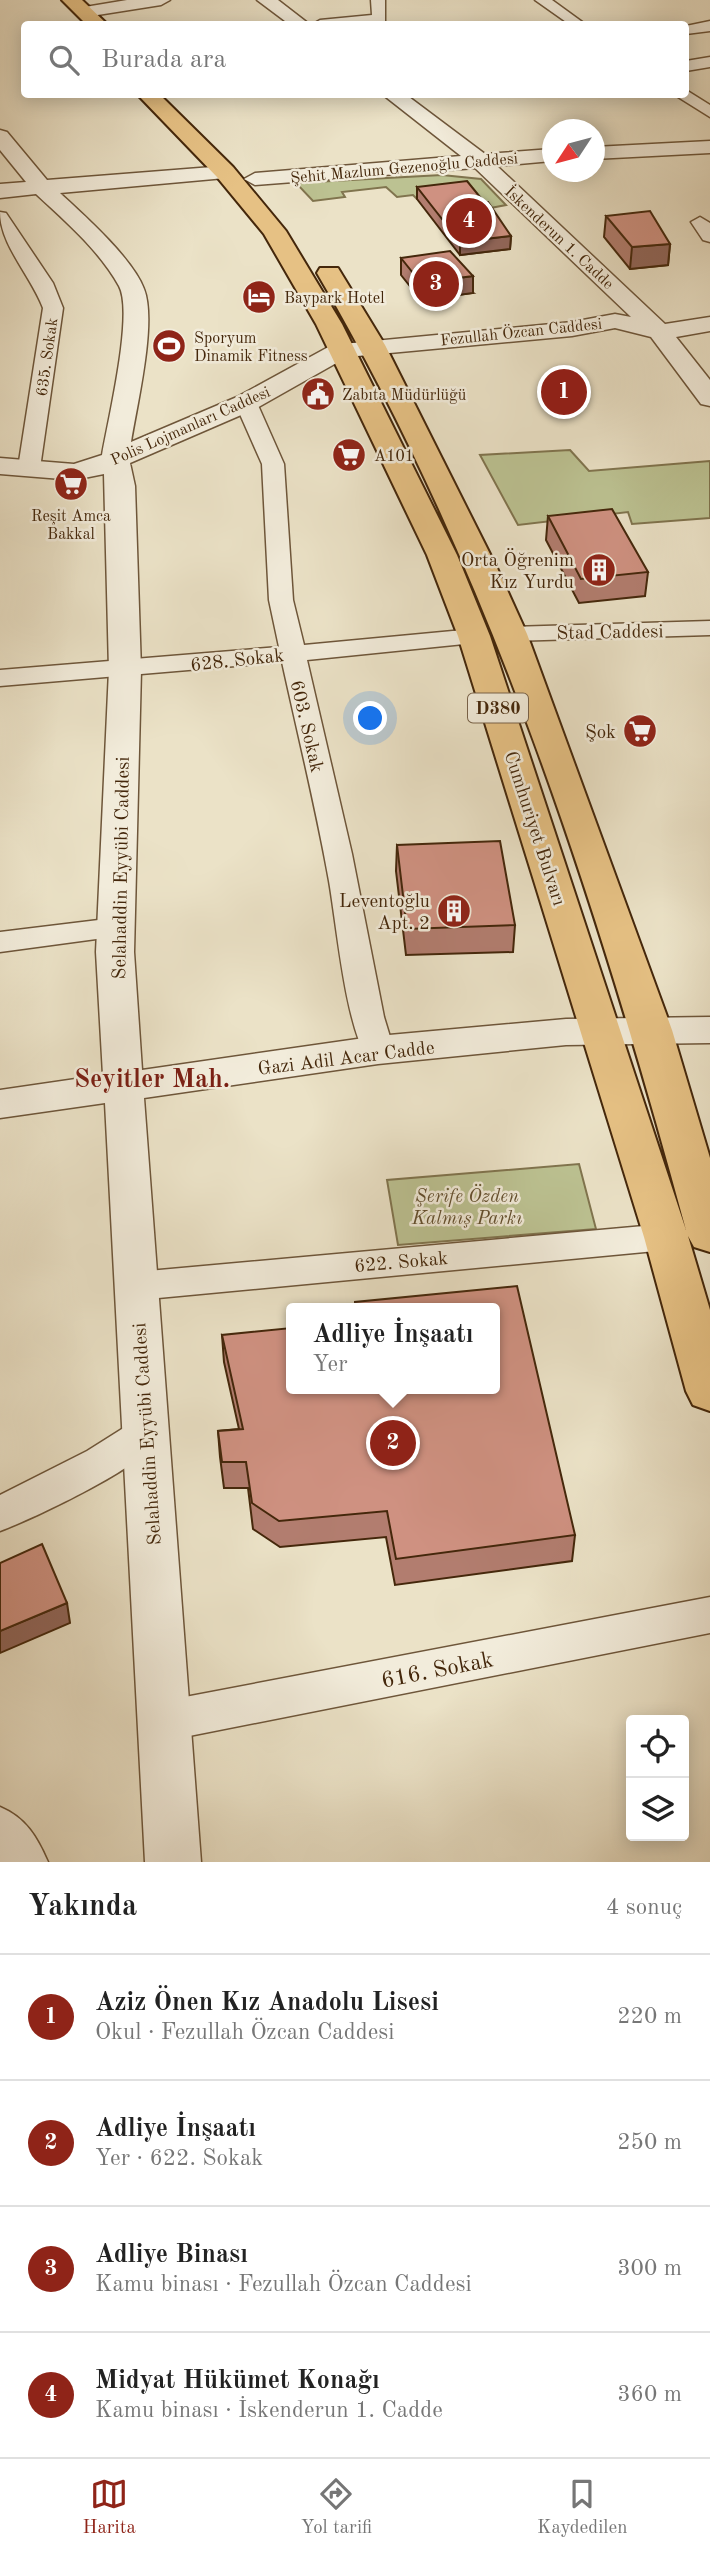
<!DOCTYPE html>
<html lang="tr">
<head>
<meta charset="utf-8">
<style>
	:root { --surface:#fff; --page:#f2f2f2; --text:#222; --muted:#767676; --line:#e0e0e0; --accent:#8f2418 }
	body { margin:0; font-family:"Old Standard TT",serif; background:var(--page); color:var(--text) }
	.controls { position:absolute; right:21px; bottom:21px; display:grid; overflow:hidden; border-radius:7px; box-shadow:0 4px 18px #0003 }
	.controls button { width:63px; height:63px; display:grid; place-items:center; padding:0; border:0; border-bottom:2px solid var(--line); background:var(--surface); color:var(--text); font:35px sans-serif }
	.compass { position:absolute; left:542px; top:119px; width:63px; height:63px; border-radius:50%; background:var(--surface); box-shadow:0 4px 18px #0003; rotate:234deg }
	.you { position:absolute; left:371px; top:719px; width:24px; height:24px; margin:-18px; border:5px solid #fff; border-radius:50%; background:#1a73e8; box-shadow:0 0 0 10px #1a73e833 }
	.badge { display:grid; place-items:center; width:46px; height:46px; border-radius:50%; background:var(--accent); color:#fff; font-size:23px; font-weight:700 }
	.pin { position:absolute; translate:-50% -50%; border:4px solid #fff; box-shadow:0 2px 7px #0006 }
	.popup { position:absolute; left:286px; top:1303px; width:214px; height:91px; box-sizing:border-box; display:grid; place-content:center; border-radius:7px; background:var(--surface); filter:drop-shadow(0 2px 5px #0005); font-size:23px; white-space:nowrap; color:var(--muted) }
	.popup b { font-size:26px; color:var(--text) }
	.popup::after { content:''; position:absolute; left:50%; top:100%; margin-left:-14px; border:14px solid transparent; border-top-color:var(--surface) }
	.list { margin:0; padding:0; list-style:none }
	h2 { display:flex; justify-content:space-between; align-items:center; height:91px; margin:0; padding:0 28px; font-size:30px }
	h2 small { font-size:23px; font-weight:400; color:var(--muted) }
	.list li { display:grid; grid-template-columns:46px 1fr auto; gap:21px; align-items:center; box-sizing:border-box; height:126px; padding:0 28px; border-top:2px solid var(--line) }
	.list b { display:block; font-size:26px; white-space:nowrap }
	.list p { margin:0; font-size:23px; white-space:nowrap; color:var(--muted) }
	.list em { font-size:23px; font-style:normal; color:var(--muted) }
	.icon { flex:none; width:38px; height:38px; fill:none; stroke:currentColor; stroke-width:2; stroke-linecap:round; stroke-linejoin:round }
	.map { position:relative; flex:none; width:710px; height:1862px; overflow:hidden }
	.search { position:absolute; background:var(--surface); box-shadow:0 4px 18px #0003; left:21px; right:21px; top:21px; height:77px; display:flex; align-items:center; gap:18px; box-sizing:border-box; padding:0 24px; border-radius:7px; color:var(--muted); font-size:26px }
	.sheet { height:595px; background:var(--surface) }
	nav { display:flex; justify-content:space-around; align-items:center; box-sizing:border-box; height:98px; border-top:2px solid var(--line); background:var(--surface); font-size:19px; color:var(--muted) }
	nav a { display:grid; justify-items:center; gap:4px }
	nav .on { color:var(--accent) }
	.map>svg:first-child { display:block }
	.green { fill:#bcc292; stroke:#80744e; stroke-width:2 }
	.lines { fill:none; stroke-linecap:round; stroke-linejoin:round }
	.minor-casing { stroke:#6e563a; stroke-width:3 }
	.tertiary-casing { stroke:#6e563a; stroke-width:3 }
	.primary-casing { stroke:#44270b; stroke-width:4 }
	.minor { fill:#f2ecdb; fill-rule:evenodd }
	.tertiary { fill:#f2ecdb; fill-rule:evenodd }
	.primary { fill:#e6c184; fill-rule:evenodd }
	.wall { fill:#b27d6f; stroke:#44270b; stroke-width:2 }
	.shaded-wall { fill:#91665a; stroke:#44270b; stroke-width:2 }
	.building { fill:#cf9181; stroke:#44270b; stroke-width:2 }
	.labels { text-anchor:middle; stroke-width:5; stroke-linejoin:round; paint-order:stroke }
	.far-street-label { font-size:16px; fill:#44270b; stroke:#f2ecdb }
	.far-poi-label { font-size:16px; fill:#44270b; stroke:#f2ecdb; text-anchor:start }
	.shield { fill:#f2ecdb; stroke:#786249; stroke-width:2 }
	.shield-label { font-size:18px; font-weight:bold; fill:#44270b }
	.poi-label { font-size:19px; fill:#44270b; stroke:#f2ecdb; text-anchor:end }
	.street-label { font-size:19px; fill:#44270b; stroke:#f2ecdb }
	.park-label { font-size:19px; font-style:italic; fill:#624e2d; stroke:#f2ecdb }
	.near-street-label { font-size:23px; fill:#44270b; stroke:#f2ecdb }
	.district-label { font-size:26px; font-weight:bold; fill:#7a1f14; stroke:#f2ecdb }
</style>
</head>
<body>
<div class="map">
<svg width="710" height="1862" viewBox="0 0 710 1862">
	<rect width="100%" height="100%" fill="#ebe2c7"/>
	<filter id="stains"><feTurbulence type="fractalNoise" baseFrequency=".00286" numOctaves="4"/><feColorMatrix values="0 0 0 0 .2 0 0 0 0 .09 0 0 0 0 .02 0 0 0 .5 -.17"/></filter>
	<radialGradient id="worn" r=".72"><stop offset=".6" stop-color="#630" stop-opacity="0"/><stop offset="1" stop-color="#630" stop-opacity=".3"/></radialGradient>
	<path class="green" d="M442,175L481,179L506,205L480,210L417,199L413,195L397,197L386,187L342,192L345,197L313,201L296,183Z
		M570,450L589,471L710,461V518L632,524L628,512L518,525L480,455Z
		M579,1164L596,1229L398,1245L387,1180Z"/>
	<g class="lines">
		<g class="minor-casing">
			<path id="minor" d="M371,0H385V22L313,24L320,20L372,15Z
				M535,0H552L585,24H569Z
				M710,21V31L686,34V26Z
				M710,57V67L686,71V61Z
				M686,90L710,105V117L678,97L676,94H686Z
				M0,212L6,213L53,283L63,308L40,468L29,475L18,468L43,308C31,276 0,245 0,212Z
				M700,217L710,223V242L703,240L691,222Z
				M246,397L257,403L284,464L293,600L304,645L474,629L483,631L486,636L483,641L474,643L307,660L352,854L384,1017L394,1050L389,1058L378,1061L367,1058C345,1021 337,927 329,881C316,808 298,735 282,662L0,686V670L279,647L269,600L262,464L235,403Z
				M710,621V635L511,641L502,639L499,634L502,629L511,627Z
				M115,918L126,921L130,928L126,935L0,952V932Z
				M666,1224L678,1228L683,1237L678,1246L666,1250L137,1300L124,1296L119,1286L124,1276L137,1272Z
				M146,1417L159,1422L165,1433C150,1464 35,1518 0,1531V1495L87,1451L133,1422Z
				M710,1597V1633L164,1741L149,1735L143,1721L149,1707L164,1701Z"/>
		</g>
		<g class="tertiary-casing">
			<path id="tertiary" d="M127,0H170L161,5L85,17L76,12L85,7Z
				M257,0H278L309,24H289Z
				M382,94H405L485,154L552,149V161L497,166L665,324L710,317V331L676,337L710,380V406L701,404L651,337L615,328L572,336L347,357L255,409L130,463L135,486L141,670L134,952L142,1070L378,1036L566,1019L710,1017V1043L566,1045L378,1064L144,1098L201,1862H145L105,1103L0,1118V1090L103,1075L96,952L109,670L104,474L74,480L0,474V458L74,464L102,455C108,420 134,313 119,286C99,250 66,222 36,194L0,198V184L26,182L0,150V130L7,132L47,180L225,166L236,172L225,178L60,193C84,215 133,259 144,289C157,322 137,404 131,442L237,397L332,345L572,322L615,314L631,317L475,168L255,185L244,179L255,173L461,156Z
				M710,141V153L594,159V147Z
				M0,1807C26,1818 37,1837 48,1862H0Z"/>
		</g>
		<g class="primary-casing">
			<path id="primary" d="M62,0H82L107,24H86Z
				M137,94H159L233,167L286,231L342,324L457,555L490,636L686,1230C597,902 490,568 317,273L320,268H338L385,345L497,568L527,634L672,1030L710,1158V1252L694,1247L688,1236L710,1310V1411L693,1405L686,1391L644,1237L535,884L458,636L427,555L316,324L264,234L217,177Z"/>
		</g>
		<use href="#minor" class="minor"/>
		<use href="#tertiary" class="tertiary"/>
		<use href="#primary" class="primary"/>
	</g>
	<path class="wall" d="M417,187L511,236L510,249L460,255L417,199Z
		M606,216L670,244L668,265L630,269L604,237Z
		M401,258L473,293L421,300L401,275Z
		M548,516L648,572L645,596L579,603L546,540Z
		M397,845L515,925L513,952L406,955L396,871Z
		M222,1335L575,1535L572,1561L395,1585L386,1537L280,1547L253,1529L248,1488H224L220,1457L218,1431L239,1429L224,1362Z"/>
	<path class="shaded-wall" d="M511,236L510,249L460,255V242Z
		M670,244L668,265L630,269L632,247Z
		M473,276V293L421,300V283Z
		M67,1603L70,1623L0,1653V1631Z"/>
	<path class="building" d="M467,181L484,202H488L511,236L460,242L417,187Z
		M650,211L670,244L632,247L606,216Z
		M450,251L473,276L421,283L401,258Z
		M612,509L648,572L581,579L548,516Z
		M500,841L515,925L407,929L397,845Z
		M517,1286L575,1535L396,1559L387,1511L279,1521L252,1503L246,1462H222L218,1431L243,1429L222,1335L291,1328V1389H494V1308H355V1302Z
		M42,1544L67,1603L0,1631V1563Z"/>
	<defs>
		<g id="hotel-disc" transform="scale(1.75)"><circle r="9.5" fill="#8f2418" stroke="#f2ecdb"/><path d="M-6-4.5h1.5V1H6V5H4.5V3h-9V5H-6ZM-4 0a1.8 1.8 0 1 1 3.6 0ZM.5 0V-2.5h3Q6-2.5 6 0Z" fill="#fff"/></g>
		<g id="stadium-disc" transform="scale(1.75)"><circle r="9.5" fill="#8f2418" stroke="#f2ecdb"/><path d="M0-5a6.5 5 0 1 0 0 10a6.5 5 0 1 0 0-10ZM-3.5-1.8h7v3.6h-7Z" fill="#fff"/></g>
		<g id="civic-disc" transform="scale(1.75)"><circle r="9.5" fill="#8f2418" stroke="#f2ecdb"/><path d="M-.6-6.5H3V-4.5H.6V-3L4-1V1h2V6H-6V1h2V-1L-.6-3ZM-1.2 2.5V6h2.4V2.5Z" fill="#fff"/></g>
		<g id="supermarket-disc" transform="scale(1.75)"><circle r="9.5" fill="#8f2418" stroke="#f2ecdb"/><path d="M-6-5.5h2.5l.6 2H6L4.5 2H-2.5L-4.4-4H-6ZM-1.5 3.2a1.3 1.3 0 1 0 .1 0ZM3 3.2a1.3 1.3 0 1 0 .1 0Z" fill="#fff"/></g>
		<g id="building-disc" transform="scale(1.75)"><circle r="9.5" fill="#8f2418" stroke="#f2ecdb"/><path d="M-4-6H4V6H1V3H-1V6H-4ZM-2.5-4.3h1.7v1.8h-1.7ZM.8-4.3h1.7v1.8H.8ZM-2.5-1h1.7V.8h-1.7ZM.8-1h1.7V.8H.8Z" fill="#fff"/></g>
	</defs>
	<g fill-rule="evenodd">
		<use href="#hotel-disc" x="259" y="297"/>
		<use href="#stadium-disc" x="169" y="346"/>
		<use href="#civic-disc" x="318" y="394"/>
		<use href="#supermarket-disc" x="349" y="455"/>
		<use href="#supermarket-disc" x="71" y="484"/>
		<use href="#building-disc" x="599" y="570"/>
		<use href="#supermarket-disc" x="640" y="731"/>
		<use href="#building-disc" x="454" y="911"/>
	</g>
	<g class="labels">
		<g class="far-street-label">
			<text transform="translate(404 167) rotate(-5)" y="6">Şehit Mazlum Gezenoğlu Caddesi</text>
			<text transform="translate(560 237) rotate(43)" y="6">İskenderun 1. Cadde</text>
			<text transform="translate(521 331) rotate(-6)" y="6">Fezullah Özcan Caddesi</text>
			<text transform="translate(46 357) rotate(-82)" y="6">635. Sokak</text>
			<text transform="translate(190 425) rotate(-24)" y="6">Polis Lojmanları Caddesi</text>
		</g>
		<g class="far-poi-label">
			<text x="284" y="303">Baypark Hotel</text>
			<text x="194" y="343">Sporyum<tspan x="194" dy="18">Dinamik Fitness</tspan></text>
			<text x="342" y="400">Zabıta Müdürlüğü</text>
			<text x="374" y="461">A101</text>
			<text x="71" y="521" text-anchor="middle">Reşit Amca<tspan x="71" dy="18">Bakkal</tspan></text>
		</g>
		<rect class="shield" x="468" y="693.5" width="60" height="29" rx="5"/>
		<g class="shield-label">
			<text x="498" y="714">D380</text>
		</g>
		<g class="poi-label">
			<text x="574" y="566">Orta Öğrenim<tspan x="574" dy="22">Kız Yurdu</tspan></text>
			<text x="616" y="738">Şok</text>
			<text x="430" y="907">Leventoğlu<tspan x="430" dy="22">Apt. 2</tspan></text>
		</g>
		<g class="street-label">
			<text transform="translate(610 631) rotate(-1)" y="7">Stad Caddesi</text>
			<text transform="translate(237 659) rotate(-6)" y="7">628. Sokak</text>
			<text transform="translate(308 726) rotate(77)" y="7">603. Sokak</text>
			<text transform="translate(536 828) rotate(72)" y="7">Cumhuriyet Bulvarı</text>
			<text transform="translate(120 868) rotate(-89)" y="7">Selahaddin Eyyübi Caddesi</text>
			<text transform="translate(346 1057) rotate(-7)" y="7">Gazi Adil Acar Cadde</text>
			<text transform="translate(401 1261) rotate(-5)" y="7">622. Sokak</text>
			<text transform="translate(146 1434) rotate(-94)" y="7">Selahaddin Eyyübi Caddesi</text>
		</g>
		<g class="park-label">
			<text x="467" y="1202">Şerife Özden<tspan x="467" dy="22">Kalmış Parkı</tspan></text>
		</g>
		<g class="near-street-label">
			<text transform="translate(437 1669) rotate(-11)" y="8">616. Sokak</text>
		</g>
		<g class="district-label">
			<text x="152" y="1087">Seyitler Mah.</text>
		</g>
	</g>
	<rect width="100%" height="100%" filter="url(#stains)"/>
	<rect width="100%" height="100%" fill="url(#worn)"/>
</svg>
<div class="controls">
<button><svg class="icon" aria-label="locate" viewBox="0 0 24 24"><circle cx="12" cy="12" r="6"/><path d="M12 2v4M12 18v4M2 12h4M18 12h4"/></svg></button>
<button><svg class="icon" aria-label="layers" viewBox="0 0 24 24"><path d="M12 4l9 5-9 5-9-5zM3 14l9 5 9-5"/></svg></button>
</div>
<svg class="compass" viewBox="-18 -18 36 36"><path d="M0-13l5 13h-10z" fill="#e53935"/><path d="M0 13l5-13h-10z" fill="#767676"/></svg>
<div class="you"></div>
<div class="pin badge" style="left:564px;top:392px">1</div>
<div class="pin badge" style="left:393px;top:1443px">2</div>
<div class="popup"><b>Adliye İnşaatı</b>Yer</div>
<div class="pin badge" style="left:436px;top:284px">3</div>
<div class="pin badge" style="left:469px;top:221px">4</div>
<div class="search"><svg class="icon" aria-label="search" viewBox="0 0 24 24"><circle cx="10" cy="10" r="6"/><path d="M15 15l6 6"/></svg>Burada ara</div>
</div>
<section class="sheet">
<h2>Yakında<small>4 sonuç</small></h2>
<ul class="list">
<li><span class="badge">1</span><div><b>Aziz Önen Kız Anadolu Lisesi</b><p>Okul · Fezullah Özcan Caddesi</p></div><em>220 m</em></li>
<li><span class="badge">2</span><div><b>Adliye İnşaatı</b><p>Yer · 622. Sokak</p></div><em>250 m</em></li>
<li><span class="badge">3</span><div><b>Adliye Binası</b><p>Kamu binası · Fezullah Özcan Caddesi</p></div><em>300 m</em></li>
<li><span class="badge">4</span><div><b>Midyat Hükümet Konağı</b><p>Kamu binası · İskenderun 1. Cadde</p></div><em>360 m</em></li>
</ul>
</section>
<nav>
<a class="on"><svg class="icon" aria-label="map" viewBox="0 0 24 24"><path d="M3 6l6-2 6 2 6-2v14l-6 2-6-2-6 2zM9 4v14M15 6v14"/></svg>Harita</a>
<a><svg class="icon" aria-label="directions" viewBox="0 0 24 24"><path d="M12 3l9 9-9 9-9-9zM9 14v-3h6M13 9l2 2-2 2"/></svg>Yol tarifi</a>
<a><svg class="icon" aria-label="saved" viewBox="0 0 24 24"><path d="M7 4h10v16l-5-4-5 4z"/></svg>Kaydedilen</a>
</nav>
</body>
</html>
